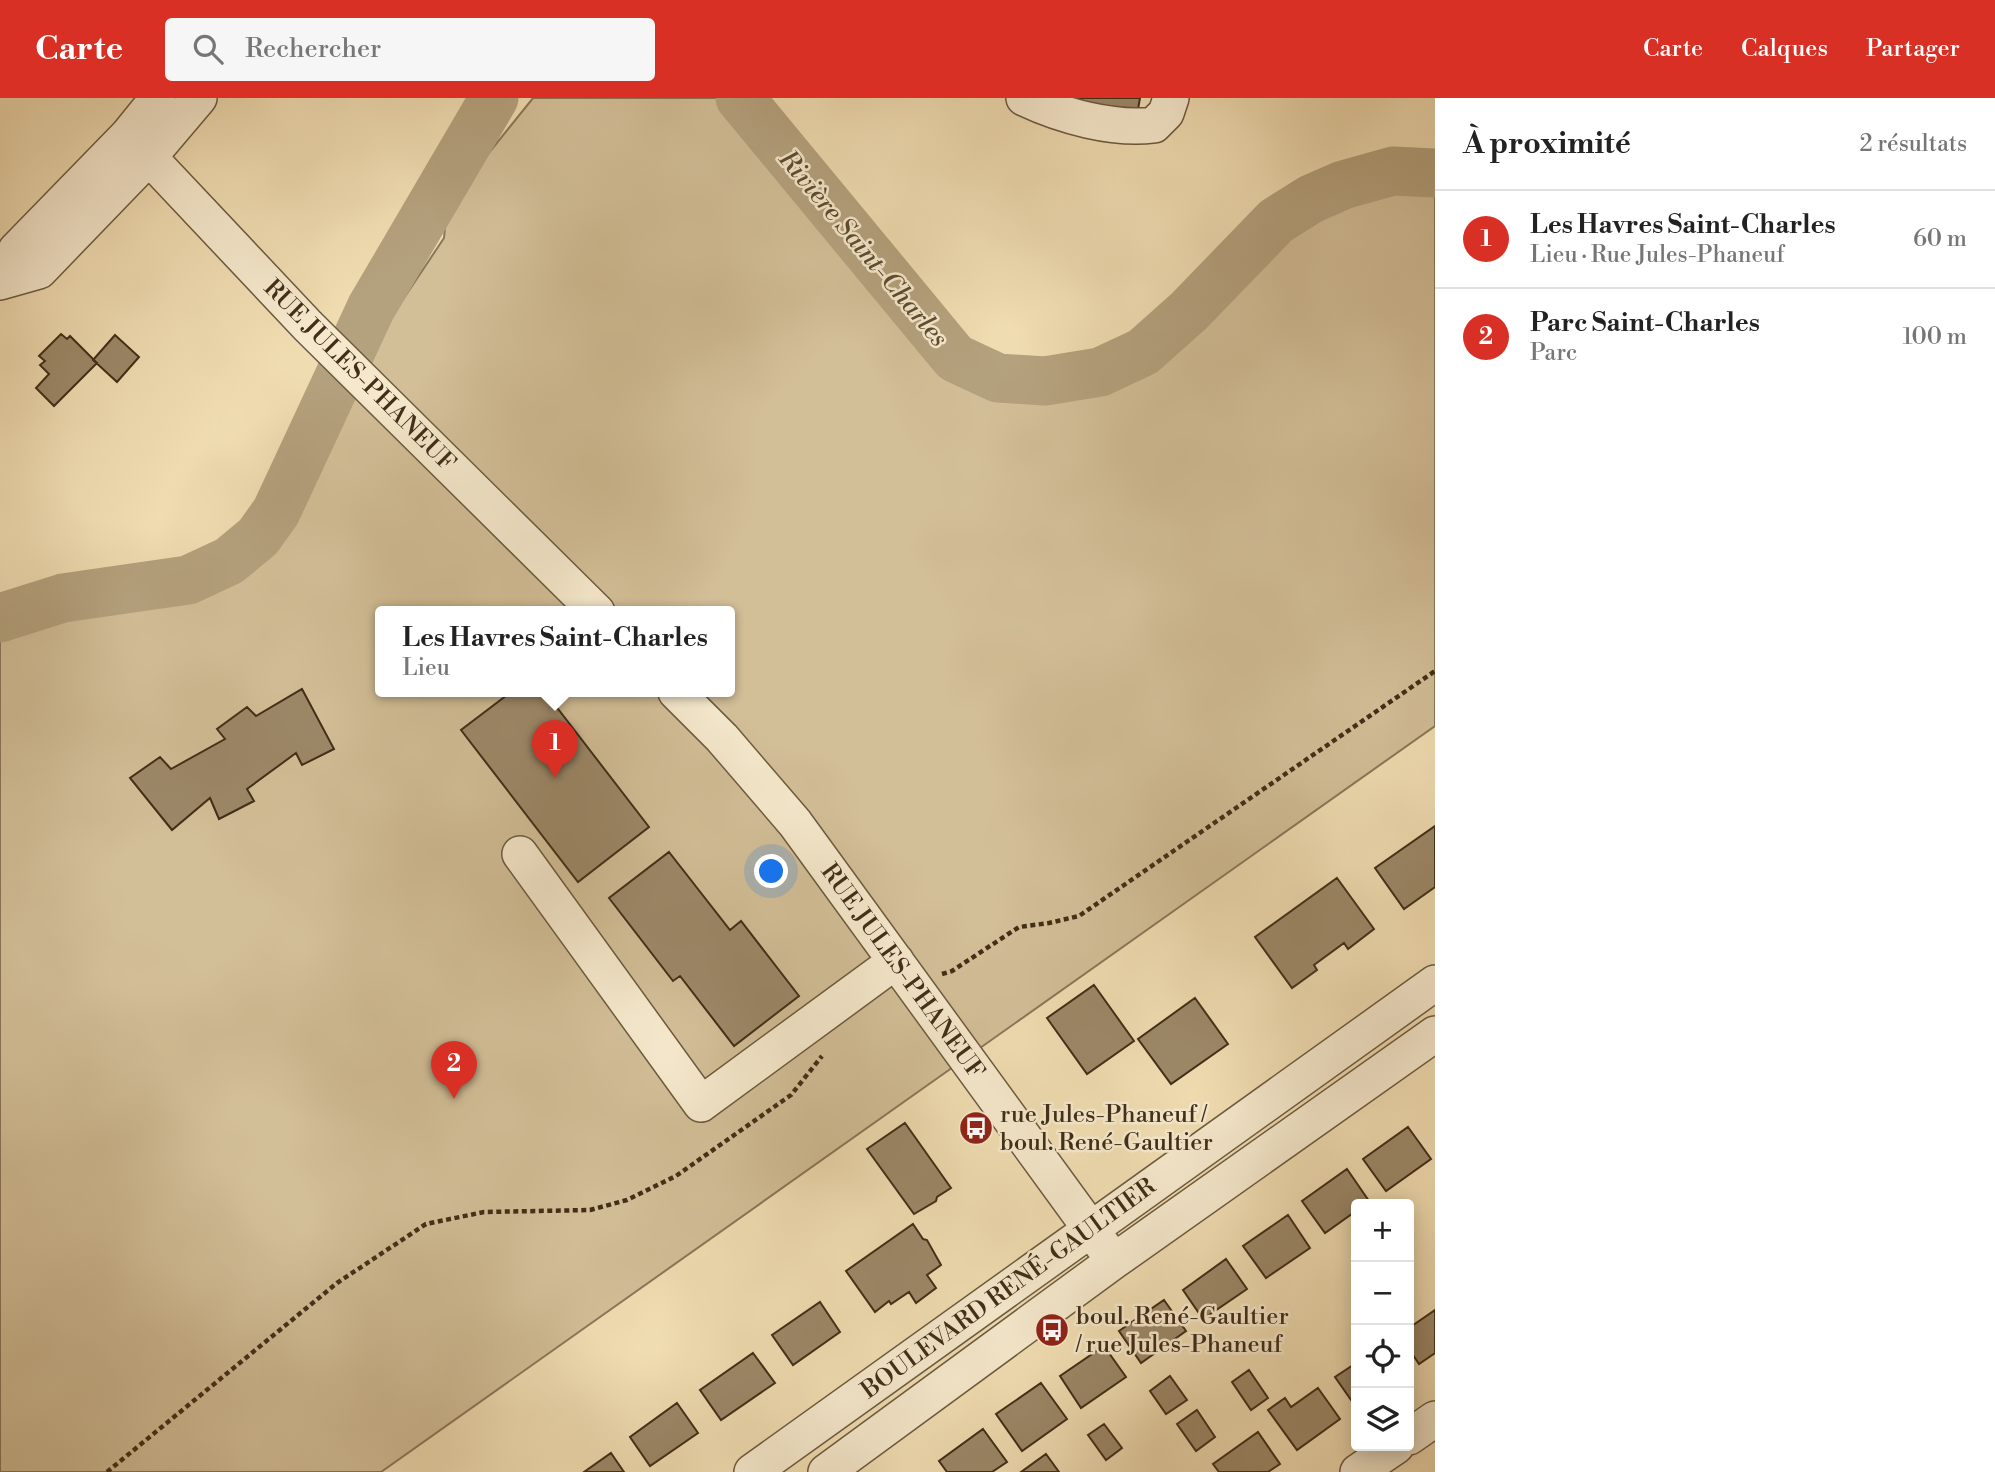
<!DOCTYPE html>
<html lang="fr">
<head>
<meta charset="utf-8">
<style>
	:root { --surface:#fff; --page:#f6f6f6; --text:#222; --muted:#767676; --line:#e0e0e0; --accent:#d93025 }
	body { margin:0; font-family:"Libre Bodoni",serif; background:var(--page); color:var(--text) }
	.controls { position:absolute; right:21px; bottom:21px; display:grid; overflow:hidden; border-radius:7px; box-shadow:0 4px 18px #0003 }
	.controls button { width:63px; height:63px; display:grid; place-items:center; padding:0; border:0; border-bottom:2px solid var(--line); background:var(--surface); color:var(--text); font:35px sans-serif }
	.you { position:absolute; left:772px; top:774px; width:24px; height:24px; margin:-18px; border:5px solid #fff; border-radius:50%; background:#1a73e8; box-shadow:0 0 0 10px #1a73e833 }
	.badge { display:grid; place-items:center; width:46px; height:46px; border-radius:50%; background:var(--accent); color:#fff; font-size:23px; font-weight:700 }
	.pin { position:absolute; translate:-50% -58px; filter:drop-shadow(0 2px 4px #0008) }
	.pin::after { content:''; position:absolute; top:37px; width:24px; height:21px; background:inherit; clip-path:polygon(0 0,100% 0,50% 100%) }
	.popup { position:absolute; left:375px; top:508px; width:360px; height:91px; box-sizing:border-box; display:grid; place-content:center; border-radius:7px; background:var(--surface); filter:drop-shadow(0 2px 5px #0005); font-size:23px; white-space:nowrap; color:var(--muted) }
	.popup b { font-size:26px; color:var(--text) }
	.popup::after { content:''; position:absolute; left:50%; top:100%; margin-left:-14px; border:14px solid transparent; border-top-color:var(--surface) }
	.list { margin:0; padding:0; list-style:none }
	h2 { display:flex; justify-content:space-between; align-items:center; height:91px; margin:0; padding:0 28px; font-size:30px }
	h2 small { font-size:23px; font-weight:400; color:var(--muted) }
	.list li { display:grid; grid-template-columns:46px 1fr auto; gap:21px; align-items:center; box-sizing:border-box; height:98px; padding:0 28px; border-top:2px solid var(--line) }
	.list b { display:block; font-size:26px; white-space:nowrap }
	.list p { margin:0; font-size:23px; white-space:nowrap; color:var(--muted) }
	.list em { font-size:23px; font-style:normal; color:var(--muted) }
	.icon { flex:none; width:38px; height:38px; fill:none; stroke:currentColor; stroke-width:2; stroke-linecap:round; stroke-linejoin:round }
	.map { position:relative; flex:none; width:1435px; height:1374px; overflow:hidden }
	header { display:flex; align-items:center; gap:42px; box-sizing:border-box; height:98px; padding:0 35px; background:var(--accent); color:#fff }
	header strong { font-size:33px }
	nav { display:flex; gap:38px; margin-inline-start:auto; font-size:24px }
	.search { width:490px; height:63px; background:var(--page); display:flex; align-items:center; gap:18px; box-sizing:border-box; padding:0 24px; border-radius:7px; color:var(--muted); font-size:26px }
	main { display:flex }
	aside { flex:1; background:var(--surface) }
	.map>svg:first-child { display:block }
	.green { fill:#d2be97; stroke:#8a7658; stroke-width:2; fill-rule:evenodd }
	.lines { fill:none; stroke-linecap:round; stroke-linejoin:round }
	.river { stroke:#b4a17d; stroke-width:49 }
	.building { fill:#9c8868; stroke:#412e18; stroke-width:2 }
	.minor-casing { stroke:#6d5a3e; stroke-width:38 }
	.path { stroke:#412e18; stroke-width:4.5; stroke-dasharray:5 3.5; stroke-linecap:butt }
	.minor { stroke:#f5e8cc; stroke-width:35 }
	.labels { text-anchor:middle; stroke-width:5; stroke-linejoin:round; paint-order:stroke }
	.street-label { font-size:24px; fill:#412e18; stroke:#f5e8cc }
	.poi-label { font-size:24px; fill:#412e18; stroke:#f5e8cc; text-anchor:start }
	.water-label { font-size:26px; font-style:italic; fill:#5e4b31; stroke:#f5e8cc }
</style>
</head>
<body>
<header>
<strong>Carte</strong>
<div class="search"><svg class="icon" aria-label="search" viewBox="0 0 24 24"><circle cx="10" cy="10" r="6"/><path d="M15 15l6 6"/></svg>Rechercher</div>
<nav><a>Carte</a><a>Calques</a><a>Partager</a></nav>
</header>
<main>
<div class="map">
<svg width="1435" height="1374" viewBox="0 0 1435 1374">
	<rect width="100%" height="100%" fill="#f0dcb1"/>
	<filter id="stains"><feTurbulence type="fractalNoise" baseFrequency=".00286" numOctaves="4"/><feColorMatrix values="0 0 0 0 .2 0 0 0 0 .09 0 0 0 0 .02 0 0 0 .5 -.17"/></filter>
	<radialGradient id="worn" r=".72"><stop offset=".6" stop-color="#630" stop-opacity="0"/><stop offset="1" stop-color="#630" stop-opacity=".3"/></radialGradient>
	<path class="green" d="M533,0H727L767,67L948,276L998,296L1051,301L1116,287L1165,260L1226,198L1293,121L1359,95L1419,86L1435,89V628L381,1374H0V539L51,521L96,517L179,501L228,484L258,460L291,417L374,245L444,140L448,98L463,78L488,56ZM380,514H730V594H380Z"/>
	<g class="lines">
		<path class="river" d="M740,0L955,260L998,280L1045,283L1100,274L1143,254L1189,213L1276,123L1311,101L1343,87L1393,73L1435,75
			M0,520L63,500L188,482L229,463L258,439L276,414L371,210L494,0"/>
	</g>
	<path class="building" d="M1059,0H1140L1137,17Z
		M61,236L67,241L70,238L97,265L54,308L36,290L49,276L40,267L45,263L39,258Z
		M115,237L139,259L117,284L93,262Z
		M302,591L334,651L302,667L296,655L247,691L254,703L219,721L210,700L172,732L130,680L160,659L171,671L225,641L217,631L247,609L256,618Z
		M511,594H545L649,729L578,784L461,632Z
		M1435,728V789L1404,811L1375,770Z
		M669,754L730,832L741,823L799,898L734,948L680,878L673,883L609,800Z
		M1337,780L1374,831L1348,851L1344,845L1314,867L1317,872L1292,890L1255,839Z
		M1094,887L1134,943L1087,976L1047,920Z
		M1195,900L1228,946L1171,986L1138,941Z
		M905,1025L951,1090L937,1099L936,1103L914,1116L867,1051Z
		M1408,1029L1431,1061L1386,1093L1363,1061Z
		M1347,1071L1369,1103L1365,1106H1356V1113L1325,1135L1302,1103Z
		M1288,1117L1310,1150L1266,1180L1243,1148Z
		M913,1126L923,1141L927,1142L941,1167L927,1177L936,1190L916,1205L909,1194L891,1206L889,1203L875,1214L846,1173Z
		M1226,1161L1247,1191L1203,1221L1183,1192Z
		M1164,1202L1186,1233L1141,1265L1119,1233Z
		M820,1204L840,1234L793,1267L772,1237Z
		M1435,1212V1255L1419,1266L1409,1251V1230Z
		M1104,1248L1126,1279L1081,1310L1060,1278Z
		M753,1255L775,1285L721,1322L700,1292Z
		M1356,1265V1309L1335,1279Z
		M1249,1272L1268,1300L1251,1312L1232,1284Z
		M1170,1278L1187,1302L1166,1316L1150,1293Z
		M1041,1285L1067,1321L1022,1353L996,1316Z
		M1318,1290L1340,1321L1297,1352L1268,1312L1285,1300L1291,1309Z
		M677,1305L698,1335L650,1368L630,1339Z
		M1197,1312L1215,1339L1196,1353L1177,1326Z
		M1104,1326L1122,1350L1106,1362L1088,1337Z
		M983,1331L1007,1364L992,1374H947L939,1363Z
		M1258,1334L1280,1366L1268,1374H1219L1213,1366Z
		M611,1355L624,1374H584Z
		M1046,1356L1059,1374H1021Z"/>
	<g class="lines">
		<g class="minor-casing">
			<path id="minor" d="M1024,0C1062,18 1113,32 1154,27L1166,15L1171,0
				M128,37L308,228L597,514
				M0,184L39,173L149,59L199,0
				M0,184L16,152L128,37L158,0
				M676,594L722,640L795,725L1103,1148
				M520,756L701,1006L896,863
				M1409,1339L1435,1321
				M752,1374L1435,885
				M826,1374L1114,1163L1435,936
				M1358,1374L1396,1348"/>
		</g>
		<path class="path" d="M942,876L952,873L1019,829L1049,825L1079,818L1435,573
			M107,1374L337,1185L426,1126L484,1114L590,1112L627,1102L676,1078L791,997L822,958"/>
		<use href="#minor" class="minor"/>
	</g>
	<defs>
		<g id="bus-disc" transform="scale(1.75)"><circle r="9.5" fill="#8f2418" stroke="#f5e8cc"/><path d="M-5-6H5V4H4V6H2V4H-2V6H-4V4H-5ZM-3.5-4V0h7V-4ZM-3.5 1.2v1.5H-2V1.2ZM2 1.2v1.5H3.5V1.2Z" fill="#fff"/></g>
	</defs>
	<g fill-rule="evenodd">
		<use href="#bus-disc" x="976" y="1030"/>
		<use href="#bus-disc" x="1052" y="1232"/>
	</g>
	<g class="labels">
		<g class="street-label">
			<text transform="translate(360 277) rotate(45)" y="8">RUE JULES-PHANEUF</text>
			<text transform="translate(903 873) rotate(54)" y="8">RUE JULES-PHANEUF</text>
			<text transform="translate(1008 1190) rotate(-36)" y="8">BOULEVARD RENÉ-GAULTIER</text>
		</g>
		<g class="poi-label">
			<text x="1000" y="1024">rue Jules-Phaneuf /<tspan x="1000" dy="28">boul. René-Gaultier</tspan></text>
			<text x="1076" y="1226">boul. René-Gaultier<tspan x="1076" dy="28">/ rue Jules-Phaneuf</tspan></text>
		</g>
		<g class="water-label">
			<text transform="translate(864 150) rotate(50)" y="9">Rivière Saint-Charles</text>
		</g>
	</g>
	<rect width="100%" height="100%" filter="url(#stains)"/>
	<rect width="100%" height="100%" fill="url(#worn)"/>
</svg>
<div class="controls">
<button>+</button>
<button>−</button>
<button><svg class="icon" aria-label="locate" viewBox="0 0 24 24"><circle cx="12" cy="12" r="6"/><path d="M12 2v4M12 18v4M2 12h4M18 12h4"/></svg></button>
<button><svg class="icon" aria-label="layers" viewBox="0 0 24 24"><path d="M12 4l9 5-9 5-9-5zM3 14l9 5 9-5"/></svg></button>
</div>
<div class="you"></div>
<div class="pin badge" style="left:555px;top:680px">1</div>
<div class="popup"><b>Les Havres Saint-Charles</b>Lieu</div>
<div class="pin badge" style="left:454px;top:1001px">2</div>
</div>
<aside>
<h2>À proximité<small>2 résultats</small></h2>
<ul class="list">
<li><span class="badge">1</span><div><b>Les Havres Saint-Charles</b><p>Lieu · Rue Jules-Phaneuf</p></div><em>60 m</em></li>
<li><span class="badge">2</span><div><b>Parc Saint-Charles</b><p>Parc</p></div><em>100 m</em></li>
</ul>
</aside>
</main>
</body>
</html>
